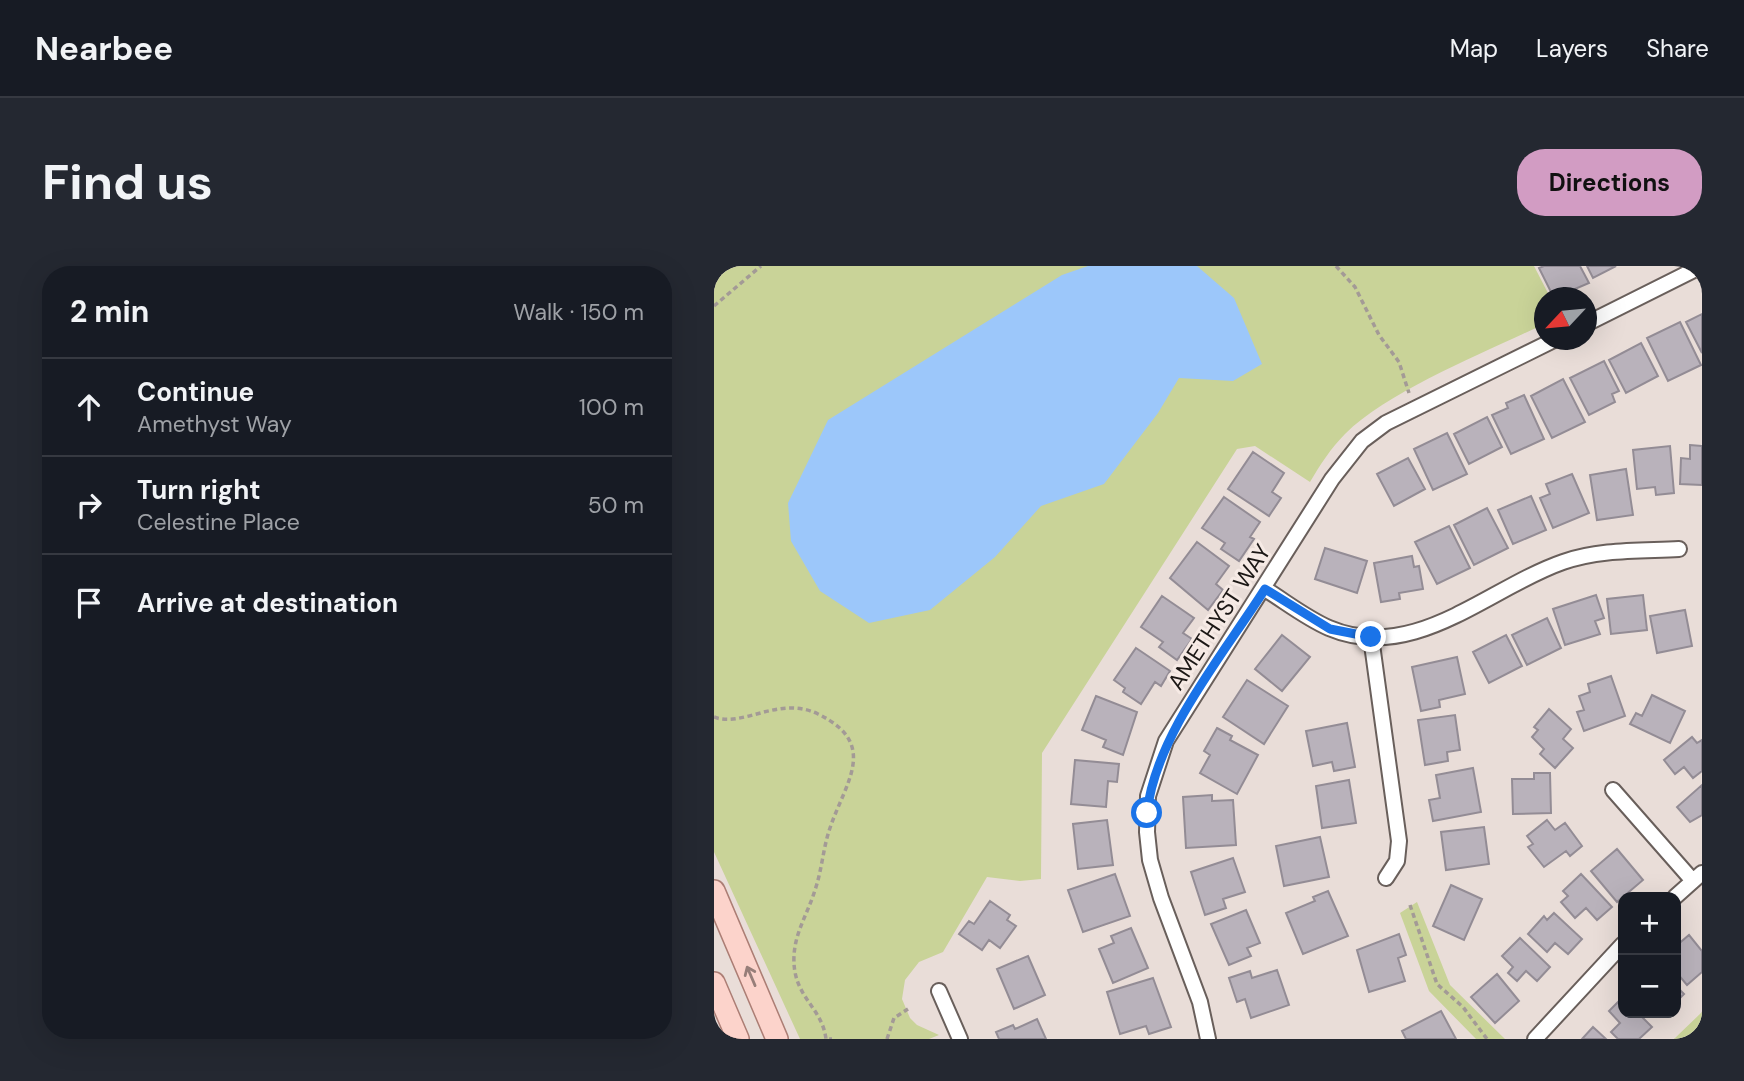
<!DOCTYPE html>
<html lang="en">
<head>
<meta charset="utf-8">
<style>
	:root { --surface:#171b24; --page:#242831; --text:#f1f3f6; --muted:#9ea1a6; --line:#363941; --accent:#d29cc3 }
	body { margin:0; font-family:"DM Sans",sans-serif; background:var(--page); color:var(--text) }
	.controls { position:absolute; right:21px; bottom:21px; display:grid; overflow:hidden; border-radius:14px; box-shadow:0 7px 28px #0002 }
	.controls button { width:63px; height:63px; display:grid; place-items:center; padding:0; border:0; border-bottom:2px solid var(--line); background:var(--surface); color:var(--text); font:35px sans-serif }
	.compass { position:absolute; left:820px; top:21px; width:63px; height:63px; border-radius:50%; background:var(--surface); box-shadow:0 7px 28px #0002; rotate:244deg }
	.stop { position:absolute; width:21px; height:21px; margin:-16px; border:5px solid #1a73e8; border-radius:50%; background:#fff }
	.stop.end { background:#1a73e8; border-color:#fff; box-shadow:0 2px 7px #0008 }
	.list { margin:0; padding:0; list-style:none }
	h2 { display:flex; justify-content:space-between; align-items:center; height:91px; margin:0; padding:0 28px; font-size:30px }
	h2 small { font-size:23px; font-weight:400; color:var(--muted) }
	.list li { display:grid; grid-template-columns:46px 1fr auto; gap:21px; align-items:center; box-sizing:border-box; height:98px; padding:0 28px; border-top:2px solid var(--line) }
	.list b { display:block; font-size:26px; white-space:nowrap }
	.list p { margin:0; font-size:23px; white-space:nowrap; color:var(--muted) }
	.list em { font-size:23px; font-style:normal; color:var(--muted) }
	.icon { flex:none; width:38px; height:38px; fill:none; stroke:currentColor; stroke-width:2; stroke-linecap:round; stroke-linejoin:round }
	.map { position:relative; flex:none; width:988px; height:773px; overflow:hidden; border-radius:28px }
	header { display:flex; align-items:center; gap:42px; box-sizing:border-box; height:98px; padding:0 35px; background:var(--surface); border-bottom:2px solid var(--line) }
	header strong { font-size:33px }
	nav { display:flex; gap:38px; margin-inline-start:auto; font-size:24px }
	.intro { display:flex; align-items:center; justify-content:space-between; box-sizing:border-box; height:168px; padding:0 42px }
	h1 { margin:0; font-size:49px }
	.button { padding:18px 32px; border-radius:28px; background:var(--accent); color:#111; font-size:24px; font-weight:700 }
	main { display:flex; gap:42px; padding:0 42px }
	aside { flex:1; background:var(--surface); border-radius:28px; box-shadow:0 7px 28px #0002 }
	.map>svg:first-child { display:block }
	.green { fill:#c9d398 }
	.water { fill:#9cc7fa }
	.building { fill:#b9b2bb; stroke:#938c95; stroke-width:2 }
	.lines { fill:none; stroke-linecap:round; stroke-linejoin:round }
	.street-casing { stroke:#695f5b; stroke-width:18 }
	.primary-casing { stroke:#ac7e75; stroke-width:24 }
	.path { stroke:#a39a96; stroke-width:3.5; stroke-dasharray:5 3.5; stroke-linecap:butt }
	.street { stroke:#fff; stroke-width:14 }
	.primary { stroke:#fcd3cb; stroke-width:21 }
	.oneway { stroke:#977e79 }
	.route { stroke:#1a73e8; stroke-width:9 }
	.labels { text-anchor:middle; stroke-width:6; stroke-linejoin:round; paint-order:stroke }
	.street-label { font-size:23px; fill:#1b1715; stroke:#f6eae5 }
</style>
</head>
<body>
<header>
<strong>Nearbee</strong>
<nav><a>Map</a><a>Layers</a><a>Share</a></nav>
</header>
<div class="intro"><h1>Find us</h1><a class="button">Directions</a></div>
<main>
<aside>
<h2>2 min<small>Walk · 150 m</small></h2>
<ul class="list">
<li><svg class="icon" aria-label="ahead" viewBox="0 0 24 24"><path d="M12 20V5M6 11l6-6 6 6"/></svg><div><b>Continue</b><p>Amethyst Way</p></div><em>100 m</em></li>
<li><svg class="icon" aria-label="right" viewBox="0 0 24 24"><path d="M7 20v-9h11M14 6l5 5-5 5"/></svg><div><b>Turn right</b><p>Celestine Place</p></div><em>50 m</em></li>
<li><svg class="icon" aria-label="arrive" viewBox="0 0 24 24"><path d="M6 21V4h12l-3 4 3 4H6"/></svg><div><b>Arrive at destination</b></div></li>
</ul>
</aside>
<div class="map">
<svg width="988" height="773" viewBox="0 0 988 773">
	<rect width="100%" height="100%" fill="#e9ddd8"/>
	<path class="green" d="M0,0H820L836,31L830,32V58C771,87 677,123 631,168C617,182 606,199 596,216L541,180L523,183L328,487L327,613L306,615L273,611L229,686L205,696L191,714L188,733L196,752L203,759L225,769L215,773H86L0,586Z
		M703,636L736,719L791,773H762L715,725L686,647Z
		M988,746V773H960Z"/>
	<path class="water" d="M374,0H483L520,32L548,98L519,115L465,112L444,147L390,218L327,240L281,291L216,344L155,357L106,325L77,275L74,237L114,154L348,9Z"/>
	<path class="building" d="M830,0H866L875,17L840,32L825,2Z
		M873,0H902L879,12Z
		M988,48V87L972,56Z
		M966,56L987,99L954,115L933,72Z
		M927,77L944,110L912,127L895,94Z
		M890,95L905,125L898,128L901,136L875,149L856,112Z
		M849,113L871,156L838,172L817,130Z
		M810,129L830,173L797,188L778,149L794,142L792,137Z
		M773,151L788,181L755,198L740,168Z
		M733,167L753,208L719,224L700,183Z
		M976,179L988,180V219L966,218L967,192L976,193Z
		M956,180L960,227L942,229L941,221L923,223L919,184Z
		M539,186L570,207L558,226L567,232L555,250L514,223Z
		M694,192L711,223L680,240L663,208Z
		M912,203L919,249L883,254L876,209Z
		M858,208L875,247L839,262L826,232L836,228L832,218Z
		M817,230L832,264L799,278L784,244Z
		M510,231L546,256L536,271L540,273L525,295L507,283L511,277L488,262Z
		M773,242L794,282L760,299L740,259Z
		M735,260L756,302L723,318L701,276Z
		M483,276L515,300L502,318L509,324L494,344L456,312Z
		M611,282L653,295L643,327L601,313Z
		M698,290L700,301L705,300L709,323L685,327L686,333L667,336L660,297Z
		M882,329L890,352L881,355L886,368L851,379L839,343Z
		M929,329L933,364L897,368L893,333Z
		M448,330L480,352L469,367L478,373L463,394L445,381L449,376L427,361Z
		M971,344L978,380L943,387L936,350Z
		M833,352L847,382L813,399L798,369Z
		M568,369L596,391L568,425L541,403Z
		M792,369L808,400L775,417L759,386Z
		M422,382L456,405L447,420L441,416L427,438L409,426L411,422L400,414Z
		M743,391L751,428L725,434L726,441L707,445L698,401Z
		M897,410L911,450L870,465L863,446L870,444L865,430L876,426L874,418Z
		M533,414L574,440L550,478L509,451Z
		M938,429L971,445L956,477L916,458L922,447L928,450Z
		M382,430L423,446L409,489L389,481L392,474L368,464Z
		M835,443L857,463L849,473L859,482L841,502L826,488L830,483L818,471L824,464L820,461Z
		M741,449L746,484L733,486L734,495L711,499L704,454Z
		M633,457L641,501L620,505L618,496L599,500L592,465Z
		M503,462L518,470L516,474L544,489L523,528L486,507L496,489L490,485Z
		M978,471L983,477L988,474V505L979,512L970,501L961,508L950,494Z
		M361,494L405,498L403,516L394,515L392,541L357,538Z
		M759,502L767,546L719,555L715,534L726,532L722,509Z
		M820,507H836L837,547L799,548L798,513H820Z
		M635,514L642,557L608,562L602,520Z
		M988,519V549L976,556L963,541Z
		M498,529V535L519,534L522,579L472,582L469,531Z
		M393,554L399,599L364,603L359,558Z
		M833,554L841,564L851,557L868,580L856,590L852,585L830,601L814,581L819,578L813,570Z
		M770,561L775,598L732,604L727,566Z
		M606,571L615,611L570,620L562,580Z
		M903,583L929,614L903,636L877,605Z
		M519,592L531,626L509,633L512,642L491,649L477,606Z
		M401,608L416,650L369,666L354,624Z
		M867,608L898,641L883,654L872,642L861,652L847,636L854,630L849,625Z
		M737,619L768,633L750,674L719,660Z
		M614,625L634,670L589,688L572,647L601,635L599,631Z
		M276,635L296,649L293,654L302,660L286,682L275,674L268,684L245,668L255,655L260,658Z
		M532,644L546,677L533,682L537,690L515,699L497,658Z
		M840,647L868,673L854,688L841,677L833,686L814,668L830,650L833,654Z
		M417,662L434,702L399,717L385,683L400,677L397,670Z
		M685,668L692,689L684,692L691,715L655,726L643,684Z
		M975,669L988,685V706L973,719L962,706V680Z
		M806,672L836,701L823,715L812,705L803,715L794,707L799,701L788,690Z
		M314,690L331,729L300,743L283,703Z
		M563,704L575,739L537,752L531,733L523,736L515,712L536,705L538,712Z
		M783,708L805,735L781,757L757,731Z
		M439,712L457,761L435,768L432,760L406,768L393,726Z
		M962,720L970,728L962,736Z
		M909,731V747H924L938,761L925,773H904L897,766L906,757L895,745Z
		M727,745L742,773H692L688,765Z
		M323,753L332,773H285L282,766L299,759L301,763Z
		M879,761L892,773H868Z"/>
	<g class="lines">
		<g class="street-casing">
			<path id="street" d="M872,58L988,0
				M551,323C572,336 592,352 615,362C700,398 774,322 849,296C885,283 927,285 965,283
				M657,371L685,575L683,595L672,612
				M899,524L979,615
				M961,631L988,607
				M225,725L246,773
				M494,773L486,736L447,632L436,594L433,566L434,530L452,475L618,213L648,175L672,157L840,74
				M821,773L909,678"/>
		</g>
		<g class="primary-casing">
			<path id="primary" d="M0,625L63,773
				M0,717L24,773"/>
		</g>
		<path class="path" d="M622,0L641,21L665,69L685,96L695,127
			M0,1L1,0
			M0,40L47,0
			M0,451C29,462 65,429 104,448C166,478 131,517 116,562C109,582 108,604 101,624C94,647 81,666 80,690C78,731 108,740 112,773H118
			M696,639L723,718L749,741L773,773
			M173,773L180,752L194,743
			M975,773L988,760"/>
		<use href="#street" class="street"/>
		<use href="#primary" class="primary"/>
	</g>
	<defs><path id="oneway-shaft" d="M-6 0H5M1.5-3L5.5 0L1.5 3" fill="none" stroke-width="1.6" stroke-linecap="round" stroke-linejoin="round" transform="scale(1.75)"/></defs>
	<use class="oneway" href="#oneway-shaft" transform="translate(37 710) rotate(-113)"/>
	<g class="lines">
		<path class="route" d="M433,547C441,470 509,389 551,323L616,363L657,371"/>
	</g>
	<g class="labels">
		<g class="street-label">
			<text transform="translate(505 351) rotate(-57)" y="8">AMETHYST WAY</text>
		</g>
	</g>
</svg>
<div class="controls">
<button>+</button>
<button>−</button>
</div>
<svg class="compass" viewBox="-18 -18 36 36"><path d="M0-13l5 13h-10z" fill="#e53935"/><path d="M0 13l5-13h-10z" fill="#9ea1a6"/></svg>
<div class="stop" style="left:433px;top:547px"></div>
<div class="stop end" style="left:657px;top:371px"></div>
</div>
</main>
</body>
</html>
